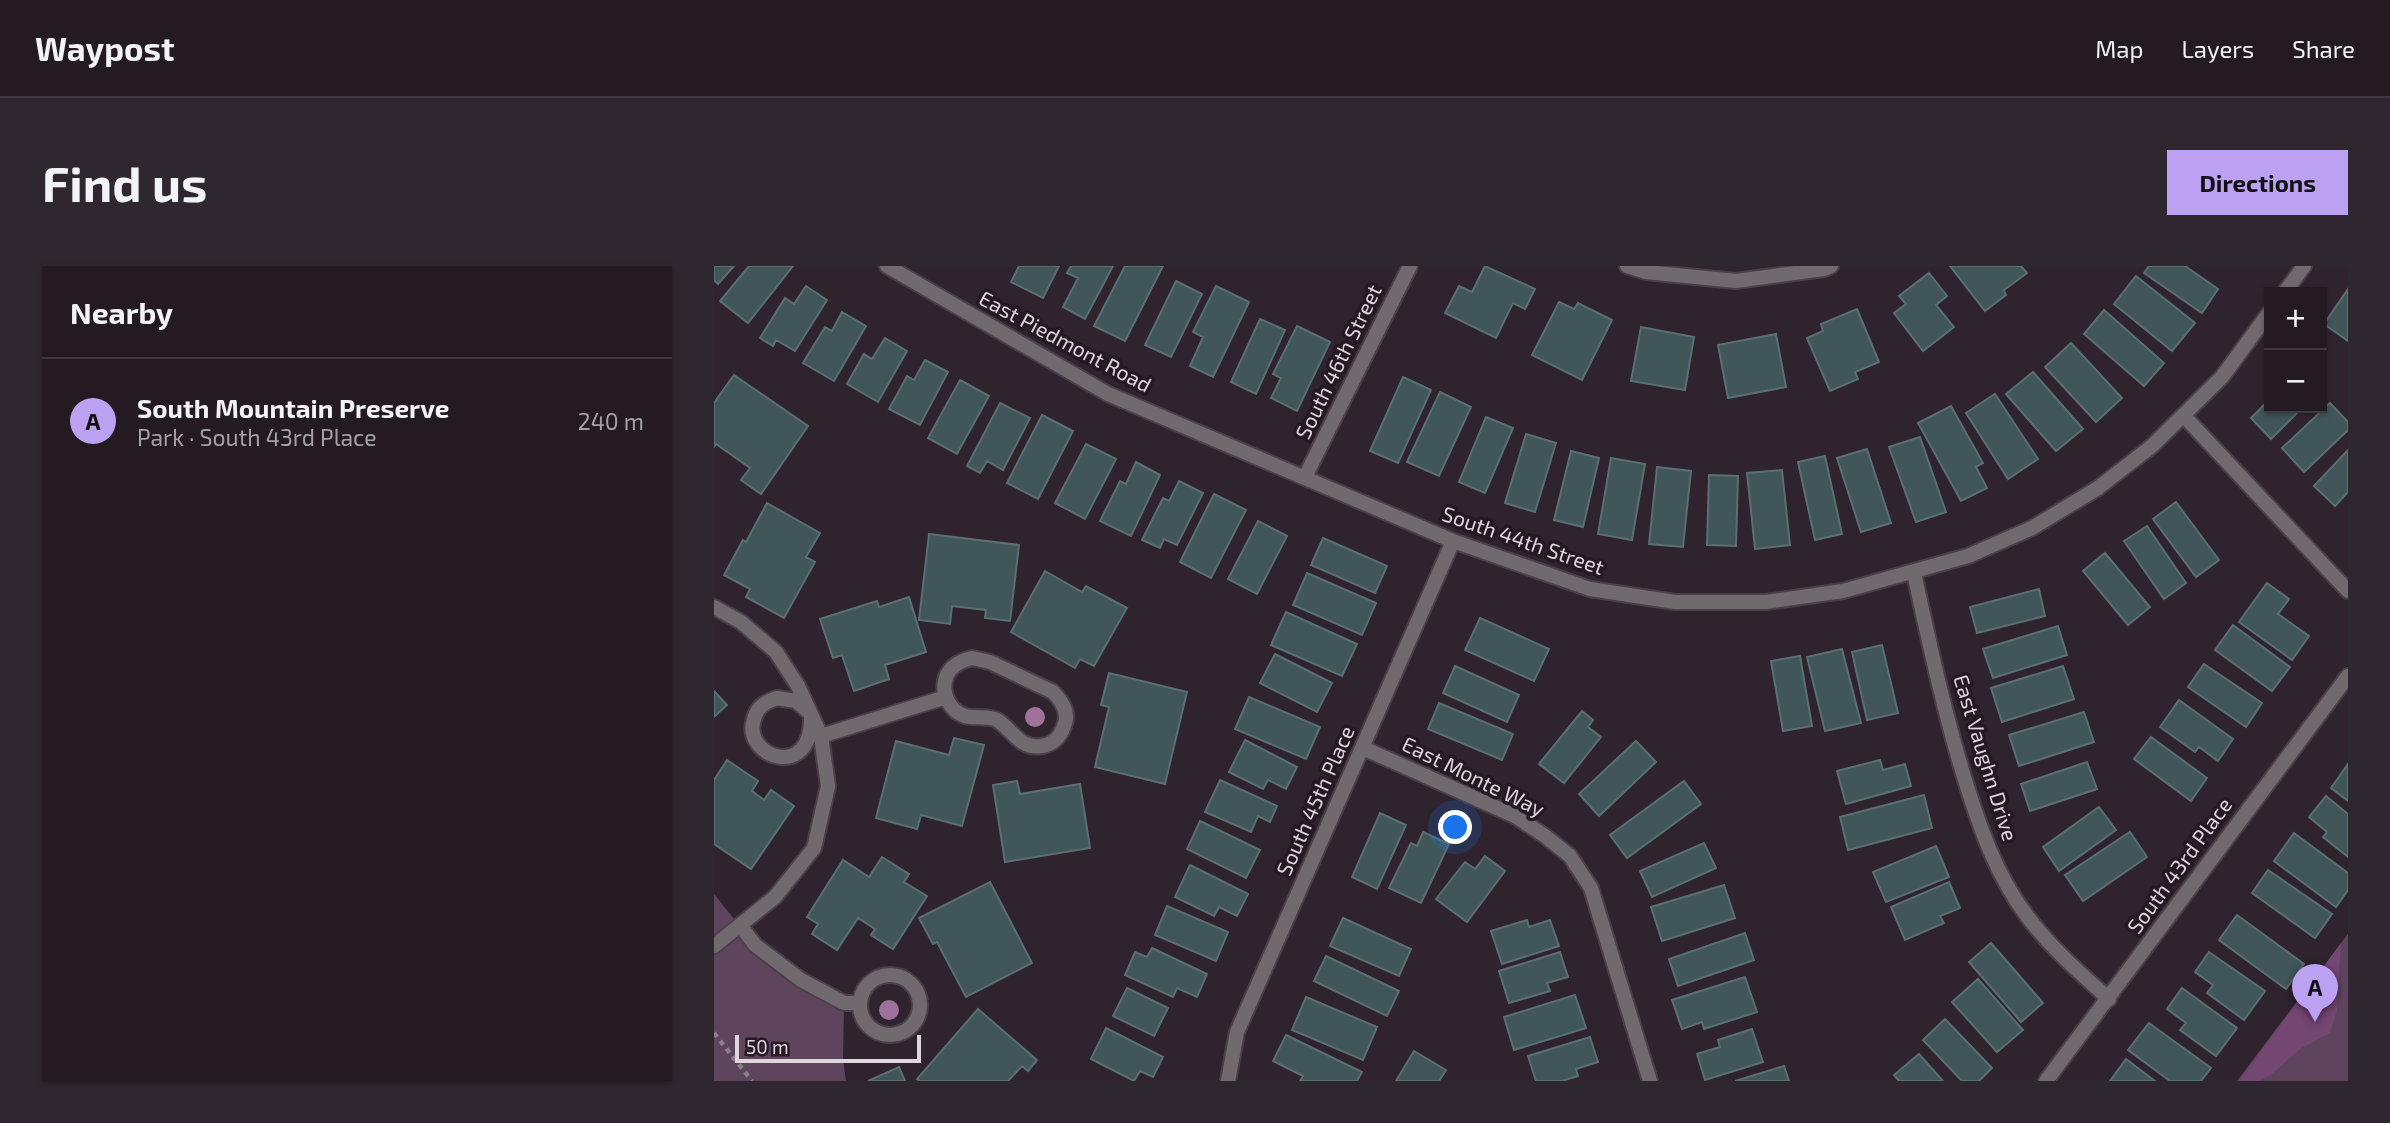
<!DOCTYPE html>
<html lang="en">
<head>
<meta charset="utf-8">
<style>
	:root { --surface:#231a22; --page:#2f272f; --text:#f1f3f6; --muted:#a3a1a5; --line:#403840; --accent:#bca0f2 }
	body { margin:0; font-family:"Exo 2",sans-serif; background:var(--page); color:var(--text) }
	.controls { position:absolute; right:21px; top:21px; display:grid; overflow:hidden; border-radius:0px; box-shadow:0 2px 5px #0004 }
	.controls button { width:63px; height:63px; display:grid; place-items:center; padding:0; border:0; border-bottom:2px solid var(--line); background:var(--surface); color:var(--text); font:35px sans-serif }
	.scale { position:absolute; left:21px; bottom:18px; width:186px; box-sizing:border-box; padding-left:7px; border:4px solid #ded6dd; border-top:0; font-size:19px; line-height:24px; white-space:nowrap; color:#ded6dd; -webkit-text-stroke:5px #251a24; paint-order:stroke }
	.you { position:absolute; left:742px; top:562px; width:24px; height:24px; margin:-18px; border:5px solid #fff; border-radius:50%; background:#1a73e8; box-shadow:0 0 0 10px #1a73e833 }
	.badge { display:grid; place-items:center; width:46px; height:46px; border-radius:50%; background:var(--accent); color:#111; font-size:23px; font-weight:700 }
	.pin { position:absolute; translate:-50% -58px; filter:drop-shadow(0 2px 4px #0008) }
	.pin::after { content:''; position:absolute; top:37px; width:24px; height:21px; background:inherit; clip-path:polygon(0 0,100% 0,50% 100%) }
	.list { margin:0; padding:0; list-style:none }
	h2 { display:flex; justify-content:space-between; align-items:center; height:91px; margin:0; padding:0 28px; font-size:30px }
	h2 small { font-size:23px; font-weight:400; color:var(--muted) }
	.list li { display:grid; grid-template-columns:46px 1fr auto; gap:21px; align-items:center; box-sizing:border-box; height:126px; padding:0 28px; border-top:2px solid var(--line) }
	.list b { display:block; font-size:26px; white-space:nowrap }
	.list p { margin:0; font-size:23px; white-space:nowrap; color:var(--muted) }
	.list em { font-size:23px; font-style:normal; color:var(--muted) }
	.map { position:relative; flex:none; width:1634px; height:815px; overflow:hidden; border-radius:0px }
	header { display:flex; align-items:center; gap:42px; box-sizing:border-box; height:98px; padding:0 35px; background:var(--surface); border-bottom:2px solid var(--line) }
	header strong { font-size:33px }
	nav { display:flex; gap:38px; margin-inline-start:auto; font-size:24px }
	.intro { display:flex; align-items:center; justify-content:space-between; box-sizing:border-box; height:168px; padding:0 42px }
	h1 { margin:0; font-size:49px }
	.button { padding:18px 32px; border-radius:0px; background:var(--accent); color:#111; font-size:24px; font-weight:700 }
	main { display:flex; gap:42px; padding:0 42px }
	aside { flex:1; background:var(--surface); border-radius:0px; box-shadow:0 2px 5px #0004 }
	.map>svg:first-child { display:block }
	.green { fill:#5f445d }
	.forest { fill:#744672 }
	.building { fill:#415659; stroke:#5a6f72; stroke-width:2 }
	.lines { fill:none; stroke-linecap:round; stroke-linejoin:round }
	.minor-casing { stroke:#4b404a; stroke-width:18 }
	.path { stroke:#8a8089; stroke-width:4.5; stroke-dasharray:5 5; stroke-linecap:butt }
	.minor { stroke:#706a6f; stroke-width:14 }
	.tree { fill:#9e719a }
	.labels { text-anchor:middle; stroke-width:7; stroke-linejoin:round; paint-order:stroke }
	.street-label { font-size:21px; fill:#ded6dd; stroke:#251a24 }
</style>
</head>
<body>
<header>
<strong>Waypost</strong>
<nav><a>Map</a><a>Layers</a><a>Share</a></nav>
</header>
<div class="intro"><h1>Find us</h1><a class="button">Directions</a></div>
<main>
<aside>
<h2>Nearby<small></small></h2>
<ul class="list">
<li><span class="badge">A</span><div><b>South Mountain Preserve</b><p>Park · South 43rd Place</p></div><em>240 m</em></li>
</ul>
</aside>
<div class="map">
<svg width="1634" height="815" viewBox="0 0 1634 815">
	<rect width="100%" height="100%" fill="#2f232e"/>
	<path class="green" d="M0,628L41,679L130,737L129,794L132,815H0Z
		M1634,668V815H1523Z"/>
	<path class="forest" d="M1627,677L1623,744L1616,767L1586,783L1558,808L1546,815H1525Z"/>
	<path class="building" d="M0,0H20L4,18L0,14Z
		M35,0H79L34,57L6,35Z
		M305,0H345L329,32L297,16Z
		M357,0H399L371,53L349,41L364,12L353,7Z
		M411,0H449L411,75L380,60Z
		M771,0L821,23L811,43L799,37L782,72L731,47L745,20L758,26Z
		M1236,0H1307L1313,7L1290,24L1292,29L1271,45Z
		M1435,0H1471L1504,23L1488,47L1430,7Z
		M1215,7L1233,30L1222,39L1240,61L1209,85L1180,47L1192,38L1185,30Z
		M1422,10L1481,57L1458,85L1400,38Z
		M462,15L488,28L457,91L431,79Z
		M92,20L113,34L81,85L62,74L59,80L46,72L71,32L80,38Z
		M502,20L535,36L499,111L476,100L489,71L479,66Z
		M1634,23V75L1610,58Z
		M845,36L860,43L864,37L898,54L868,114L818,89Z
		M1143,43L1165,96L1141,106L1144,113L1116,125L1093,72L1109,65L1107,58Z
		M1390,44L1450,97L1430,120L1370,68Z
		M128,46L152,60L120,115L89,97L111,61L118,65Z
		M546,53L571,64L542,128L517,116Z
		M583,60L616,76L583,145L557,132L567,112L559,108Z
		M927,61L980,71L971,124L917,115Z
		M1062,68L1072,121L1014,132L1004,79Z
		M171,72L193,85L164,136L133,118L150,88L158,93Z
		M1357,77L1408,132L1382,156L1331,101Z
		M211,94L234,106L206,159L175,143L193,110L200,114Z
		M1319,106L1369,163L1342,185L1292,128Z
		M20,109L94,160L47,228L27,214L36,202L2,178L0,181V137Z
		M689,111L717,124L684,197L656,185Z
		M246,114L275,130L243,188L214,172Z
		M726,126L757,141L725,210L693,196Z
		M1281,128L1324,193L1294,213L1252,147Z
		M1555,134V142H1588L1557,173L1537,152Z
		M286,137L316,152L289,204L273,195L266,207L253,200Z
		M1616,137L1634,156V164L1590,206L1568,182Z
		M1237,140L1269,197L1262,201L1273,222L1247,235L1204,157Z
		M328,149L359,165L324,233L293,217Z
		M772,151L799,162L771,227L745,216Z
		M812,168L842,177L821,246L791,237Z
		M1206,171L1232,246L1202,256L1175,181Z
		M372,178L402,193L371,253L341,237Z
		M1153,183L1177,257L1147,266L1123,192Z
		M1634,184V226L1621,240L1600,220Z
		M857,185L885,192L869,261L840,254Z
		M1111,190L1128,268L1101,274L1084,196Z
		M897,192L931,198L918,274L884,268Z
		M422,196L446,209L417,270L386,255L406,215L412,218Z
		M943,201L977,205L969,281L935,278Z
		M1068,204L1076,279L1041,283L1033,207Z
		M995,209L1024,210L1022,280L993,279Z
		M465,215L489,227L463,279L450,273L446,282L428,274L449,232L455,235Z
		M500,228L532,244L497,312L466,296Z
		M1462,236L1505,294L1482,311L1439,253Z
		M53,237L106,267L92,291L101,296L70,352L32,331L36,323L10,309L29,274L32,276Z
		M544,255L573,270L543,328L514,313Z
		M1433,260L1472,317L1450,333L1410,275Z
		M215,268L305,279L296,355L271,352L272,344L238,340L236,358L205,354Z
		M609,272L673,300L661,327L597,299Z
		M1391,287L1436,341L1414,359L1369,305Z
		M331,305L368,326L372,320L413,342L380,400L366,393L361,402L297,366Z
		M593,307L662,337L648,369L579,339Z
		M1553,317L1575,333L1564,348L1595,370L1578,394L1525,356Z
		M1325,323L1331,350L1263,367L1256,341Z
		M195,331L212,386L171,399L175,413L140,425L128,389L119,392L106,353L163,335L165,341Z
		M572,346L643,378L628,410L557,379Z
		M766,352L835,383L820,415L751,384Z
		M1519,359L1576,401L1558,425L1501,384Z
		M1344,360L1353,389L1279,412L1269,383Z
		M1168,379L1184,447L1153,454L1138,386Z
		M1128,383L1147,457L1111,465L1093,391Z
		M561,388L618,417L603,446L546,417Z
		M1086,390L1098,460L1069,465L1057,395Z
		M1490,398L1548,437L1532,461L1474,421Z
		M741,400L805,429L793,456L729,427Z
		M1349,400L1360,433L1288,456L1277,422Z
		M395,407L473,426L451,518L381,501L395,441L387,439Z
		M0,425L13,439L0,451Z
		M535,431L606,461L592,493L521,463Z
		M1465,434L1519,473L1504,495L1485,481L1481,486L1446,461Z
		M725,437L799,468L788,494L714,463Z
		M868,445L879,454L874,461L887,471L850,517L825,498Z
		M1370,446L1380,476L1305,500L1295,469Z
		M1437,471L1493,512L1477,535L1420,493Z
		M240,472L270,479L248,560L207,549L203,563L162,552L182,475L235,489Z
		M531,474L583,501L572,523L554,514L549,523L515,506Z
		M922,475L942,496L885,550L865,528Z
		M13,494L44,515L38,525L50,534L57,524L80,540L37,603L0,578V514Z
		M1166,494L1169,504L1191,498L1197,520L1132,538L1123,505Z
		M1373,496L1383,523L1316,545L1307,518Z
		M1634,498V535L1617,522Z
		M506,514L563,540L556,556L544,550L537,566L491,546Z
		M303,515L306,528L366,518L376,582L291,596L279,519Z
		M970,515L987,538L913,592L896,569Z
		M1210,529L1218,562L1134,584L1126,551Z
		M1612,530L1634,548V591L1609,571L1613,566L1595,551Z
		M1385,541L1402,564L1345,605L1329,581Z
		M666,547L692,559L663,623L638,611Z
		M486,555L546,584L532,612L473,583Z
		M709,566L735,578L707,637L675,622L697,577L703,580Z
		M1416,566L1433,591L1369,635L1351,609Z
		M1580,567L1634,607V624L1622,641L1560,595Z
		M990,577L1002,602L938,631L926,605Z
		M1222,580L1235,611L1172,636L1159,606Z
		M771,590L791,605L753,656L722,633L751,596L761,603Z
		M168,591L195,608L190,616L213,630L179,683L157,669L161,663L144,652L123,684L98,668L104,658L93,651L129,594L155,611Z
		M476,599L534,628L523,650L505,641L500,650L461,631Z
		M1554,604L1618,648L1601,672L1538,627Z
		M276,616L318,697L252,731L223,676L219,678L205,652Z
		M1235,616L1246,642L1226,650L1230,657L1191,674L1177,641Z
		M1010,619L1021,652L948,675L937,641Z
		M453,640L514,666L502,695L441,669Z
		M1523,649L1590,698L1572,723L1505,674Z
		M629,652L697,683L685,710L616,680Z
		M813,654L815,661L836,654L845,680L788,698L777,665Z
		M1031,667L1040,694L964,720L955,693Z
		M1277,677L1329,737L1307,756L1255,696Z
		M438,682L493,708L483,731L463,722L459,731L411,709L421,686L433,691Z
		M846,686L854,711L833,717L836,725L795,737L785,705Z
		M1495,686L1551,725L1530,754L1493,727L1499,719L1481,706Z
		M612,690L685,725L673,750L600,715Z
		M1031,711L1043,746L990,763L988,756L968,763L958,734Z
		M1264,713L1309,764L1283,786L1238,736Z
		M413,722L454,742L440,770L399,750Z
		M1468,722L1523,762L1502,790L1466,764L1472,757L1453,743Z
		M861,729L872,762L800,784L790,751Z
		M592,731L663,761L649,794L578,764Z
		M264,743L323,794L314,805L308,800L294,815H206L203,813Z
		M1231,753L1278,802L1265,815H1248L1209,774Z
		M1435,757L1497,802L1487,815H1456L1414,784Z
		M392,762L449,791L439,811L426,805L420,815L377,793Z
		M1038,763L1049,796L991,814L983,788L1006,781L1004,774Z
		M572,769L648,806L643,815H586L589,810L559,795Z
		M876,771L884,796L862,803L864,810L848,815H822L814,790Z
		M700,785L732,804L725,815H682Z
		M1205,788L1229,815H1185L1180,809Z
		M1412,793L1441,815H1396Z
		M1070,800L1075,815H1021Z
		M185,801L191,815H154Z"/>
	<g class="lines">
		<g class="minor-casing">
			<path id="minor" d="M173,0L394,128L739,275L876,323L961,336H1052L1129,325L1254,290L1318,262L1384,222L1438,180L1508,111L1555,47
				M913,0L932,6L1022,15L1110,3L1117,0
				M1571,26L1590,0
				M1470,150L1634,325
				M591,211L696,0
				M1200,307C1215,376 1230,446 1251,514C1266,562 1282,609 1313,650C1336,681 1366,707 1395,733
				M0,341L27,356L62,386L84,420L107,470L114,520L100,582L61,631L0,680
				M258,392L276,396L339,426C348,435 356,447 350,460C346,471 340,478 328,480C306,484 299,464 283,454C274,449 260,453 251,450C236,445 228,429 231,415C234,401 245,395 258,392Z
				M63,432L82,435L97,448C100,517 27,491 40,453C43,441 51,436 63,432Z
				M107,470L232,431
				M649,482L801,550L831,570L856,590L877,622L936,815
				M26,659L41,679L87,714L130,737H146
				M146 739a30 30 0 1 1 60 0a30 30 0 1 1-60 0Z
				M514,815L523,766L739,275
				M1332,815L1634,410"/>
		</g>
		<path class="path" d="M0,767L38,815"/>
		<use href="#minor" class="minor"/>
	</g>
	<g class="tree">
		<circle cx="321" cy="451" r="10"/>
		<circle cx="175" cy="744" r="10"/>
	</g>
	<g class="labels">
		<g class="street-label">
			<text transform="translate(351 76) rotate(28)" y="7">East Piedmont Road</text>
			<text transform="translate(625 96) rotate(-64)" y="7">South 46th Street</text>
			<text transform="translate(809 275) rotate(19)" y="7">South 44th Street</text>
			<text transform="translate(1271 492) rotate(73)" y="7">East Vaughn Drive</text>
			<text transform="translate(759 511) rotate(26)" y="7">East Monte Way</text>
			<text transform="translate(602 535) rotate(-66)" y="7">South 45th Place</text>
			<text transform="translate(1466 600) rotate(-54)" y="7">South 43rd Place</text>
		</g>
	</g>
</svg>
<div class="controls">
<button>+</button>
<button>−</button>
</div>
<div class="scale">50 m</div>
<div class="you"></div>
<div class="pin badge" style="left:1601px;top:756px">A</div>
</div>
</main>
</body>
</html>
